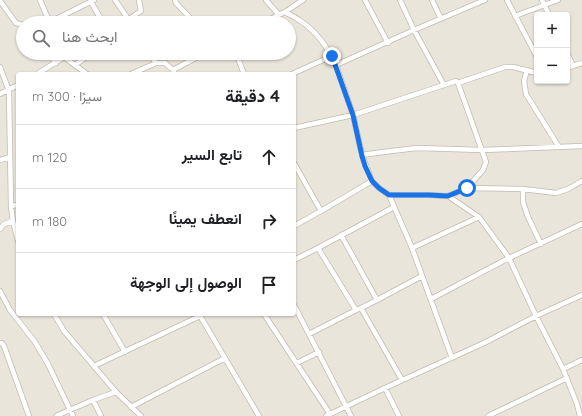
<!DOCTYPE html>
<html lang="ar">
<head>
<meta charset="utf-8">
<style>
	:root { --surface:#fff; --page:#f6f6f6; --text:#202124; --muted:#757577; --line:#e0e0e0 }
	body { margin:0; font-family:Quicksand,Vazirmatn,sans-serif; background:var(--page); color:var(--text); direction:rtl }
	.controls { position:absolute; right:12px; top:12px; display:grid; overflow:hidden; border-radius:4px; box-shadow:0 1px 3px #0004 }
	.controls button { width:36px; height:36px; display:grid; place-items:center; padding:0; border:0; border-bottom:1px solid var(--line); background:var(--surface); color:var(--text); font:20px sans-serif }
	.stop { position:absolute; width:12px; height:12px; margin:-9px; border:3px solid #1a73e8; border-radius:50%; background:#fff }
	.stop.end { background:#1a73e8; border-color:#fff; box-shadow:0 1px 4px #0008 }
	.list { margin:0; padding:0; list-style:none }
	h2 { display:flex; justify-content:space-between; align-items:center; height:52px; margin:0; padding:0 16px; font-size:17px }
	h2 small { font-size:13px; font-weight:400; color:var(--muted) }
	.list li { display:grid; grid-template-columns:26px 1fr auto; gap:12px; align-items:center; box-sizing:border-box; height:64px; padding:0 16px; border-top:1px solid var(--line) }
	.list b { display:block; font-size:15px; white-space:nowrap }
	.list em { font-size:13px; font-style:normal; color:var(--muted) }
	.icon { flex:none; width:22px; height:22px; fill:none; stroke:currentColor; stroke-width:2; stroke-linecap:round; stroke-linejoin:round }
	.map { position:relative; flex:none; width:582px; height:416px; overflow:hidden; direction:ltr }
	.search { position:absolute; background:var(--surface); box-shadow:0 1px 3px #0004; left:16px; top:16px; width:280px; height:44px; display:flex; align-items:center; gap:10px; box-sizing:border-box; padding:0 14px; border-radius:22px; color:var(--muted); font-size:15px }
	.panel { position:absolute; background:var(--surface); box-shadow:0 1px 3px #0004; left:16px; top:72px; width:280px; height:244px; border-radius:4px; direction:rtl }
	.map>svg:first-child { display:block }
	.residential { fill:#eae5da; fill-rule:evenodd }
	.lines { fill:none; stroke-linecap:round; stroke-linejoin:round }
	.street-casing { stroke:#c2bbae; stroke-width:6 }
	.street { stroke:#fff; stroke-width:4.5 }
	.route { stroke:#1a73e8; stroke-width:5 }
</style>
</head>
<body>
<div class="map">
<svg width="582" height="416" viewBox="0 0 582 416">
	<rect width="100%" height="100%" fill="#f6f3ec"/>
	<path class="residential" d="M0,0H582V416H0ZM537,15H567V81H537ZM23,23H289V53H23ZM18,74H294V314H18Z"/>
	<g class="lines">
		<g class="street-casing">
			<path id="street" d="M40,0L50,23
				M115,0L131,23
				M175,0L176,3L195,23
				M266,0L279,15
				M365,0L388,43
				M400,0L414,30L444,85
				M432,0L441,19
				M485,0L414,30L336,65L353,115L362,155L383,152L417,148L482,150L582,146
				M507,0L537,57
				M542,0L549,15
				M0,1L16,23L23,25
				M91,2L102,21L100,23
				M285,12L303,0
				M515,16L558,0
				M50,22L94,0
				M121,23L129,19L141,11L139,0
				M262,23L285,12C290,15 295,17 299,20C315,30 328,48 336,65
				M48,53L56,63
				M61,53L64,57L87,74
				M149,53L156,63
				M236,53L244,74
				M567,53L573,66
				M75,65L92,53
				M0,67L9,91L11,207L13,221L18,241
				M567,68L582,63
				M527,70L524,81L526,94L559,147
				M37,74L64,57
				M131,74L156,63H165L173,70
				M175,74L173,70L205,53
				M292,74L332,56
				M458,83L486,162L483,170L467,188
				M0,94L18,85
				M294,128L353,115L444,85L456,81L458,83L505,67H513L537,73
				M362,155L372,181L379,188L389,195H428L448,196L467,188L523,189L556,193L568,189L582,181
				M0,160L10,157
				M294,163L321,211L372,181
				M523,189V202L528,217L541,244
				M389,195L412,248L452,358
				M11,207L18,204
				M582,224L509,258L536,316L563,369L582,360
				M294,226L321,211
				M0,229L4,224L13,221
				M341,235L377,300L361,308L402,380
				M318,248L356,310
				M412,248L479,217
				M294,260L318,248L394,207
				M0,291L10,310L35,342L48,364L73,416
				M431,299L509,258L479,217L448,196
				M377,300L422,276
				M294,305L351,416
				M54,314L64,331L116,392L141,416
				M103,314L125,352
				M199,314L259,416
				M264,314L330,414
				M309,334L358,309
				M0,343H2L4,346L29,416
				M297,363L319,352
				M94,366L200,316
				M563,369L577,404L580,416
				M385,388L399,416
				M93,400L101,416
				M131,407L225,358
				M56,416L93,400L116,392
				M326,416L385,388L484,343L536,316L582,295
				M488,416L567,378"/>
		</g>
		<use href="#street" class="street"/>
	</g>
	<g class="lines">
		<path class="route" d="M332,56L353,115L362,156L365,166L372,181L379,188L389,195H428L448,196L467,188"/>
	</g>
</svg>
<div class="controls">
<button>+</button>
<button>−</button>
</div>
<div class="stop" style="left:467px;top:188px"></div>
<div class="stop end" style="left:332px;top:56px"></div>
<div class="search"><svg class="icon" aria-label="search" viewBox="0 0 24 24"><circle cx="10" cy="10" r="6"/><path d="M15 15l6 6"/></svg>ابحث هنا</div>
<section class="panel">
<h2>4 دقيقة<small>سيرًا · 300 m</small></h2>
<ul class="list">
<li><svg class="icon" aria-label="ahead" viewBox="0 0 24 24"><path d="M12 20V5M6 11l6-6 6 6"/></svg><div><b>تابع السير</b></div><em>120 m</em></li>
<li><svg class="icon" aria-label="right" viewBox="0 0 24 24"><path d="M7 20v-9h11M14 6l5 5-5 5"/></svg><div><b>انعطف يمينًا</b></div><em>180 m</em></li>
<li><svg class="icon" aria-label="arrive" viewBox="0 0 24 24"><path d="M6 21V4h12l-3 4 3 4H6"/></svg><div><b>الوصول إلى الوجهة</b></div></li>
</ul>
</section>
</div>
</body>
</html>
